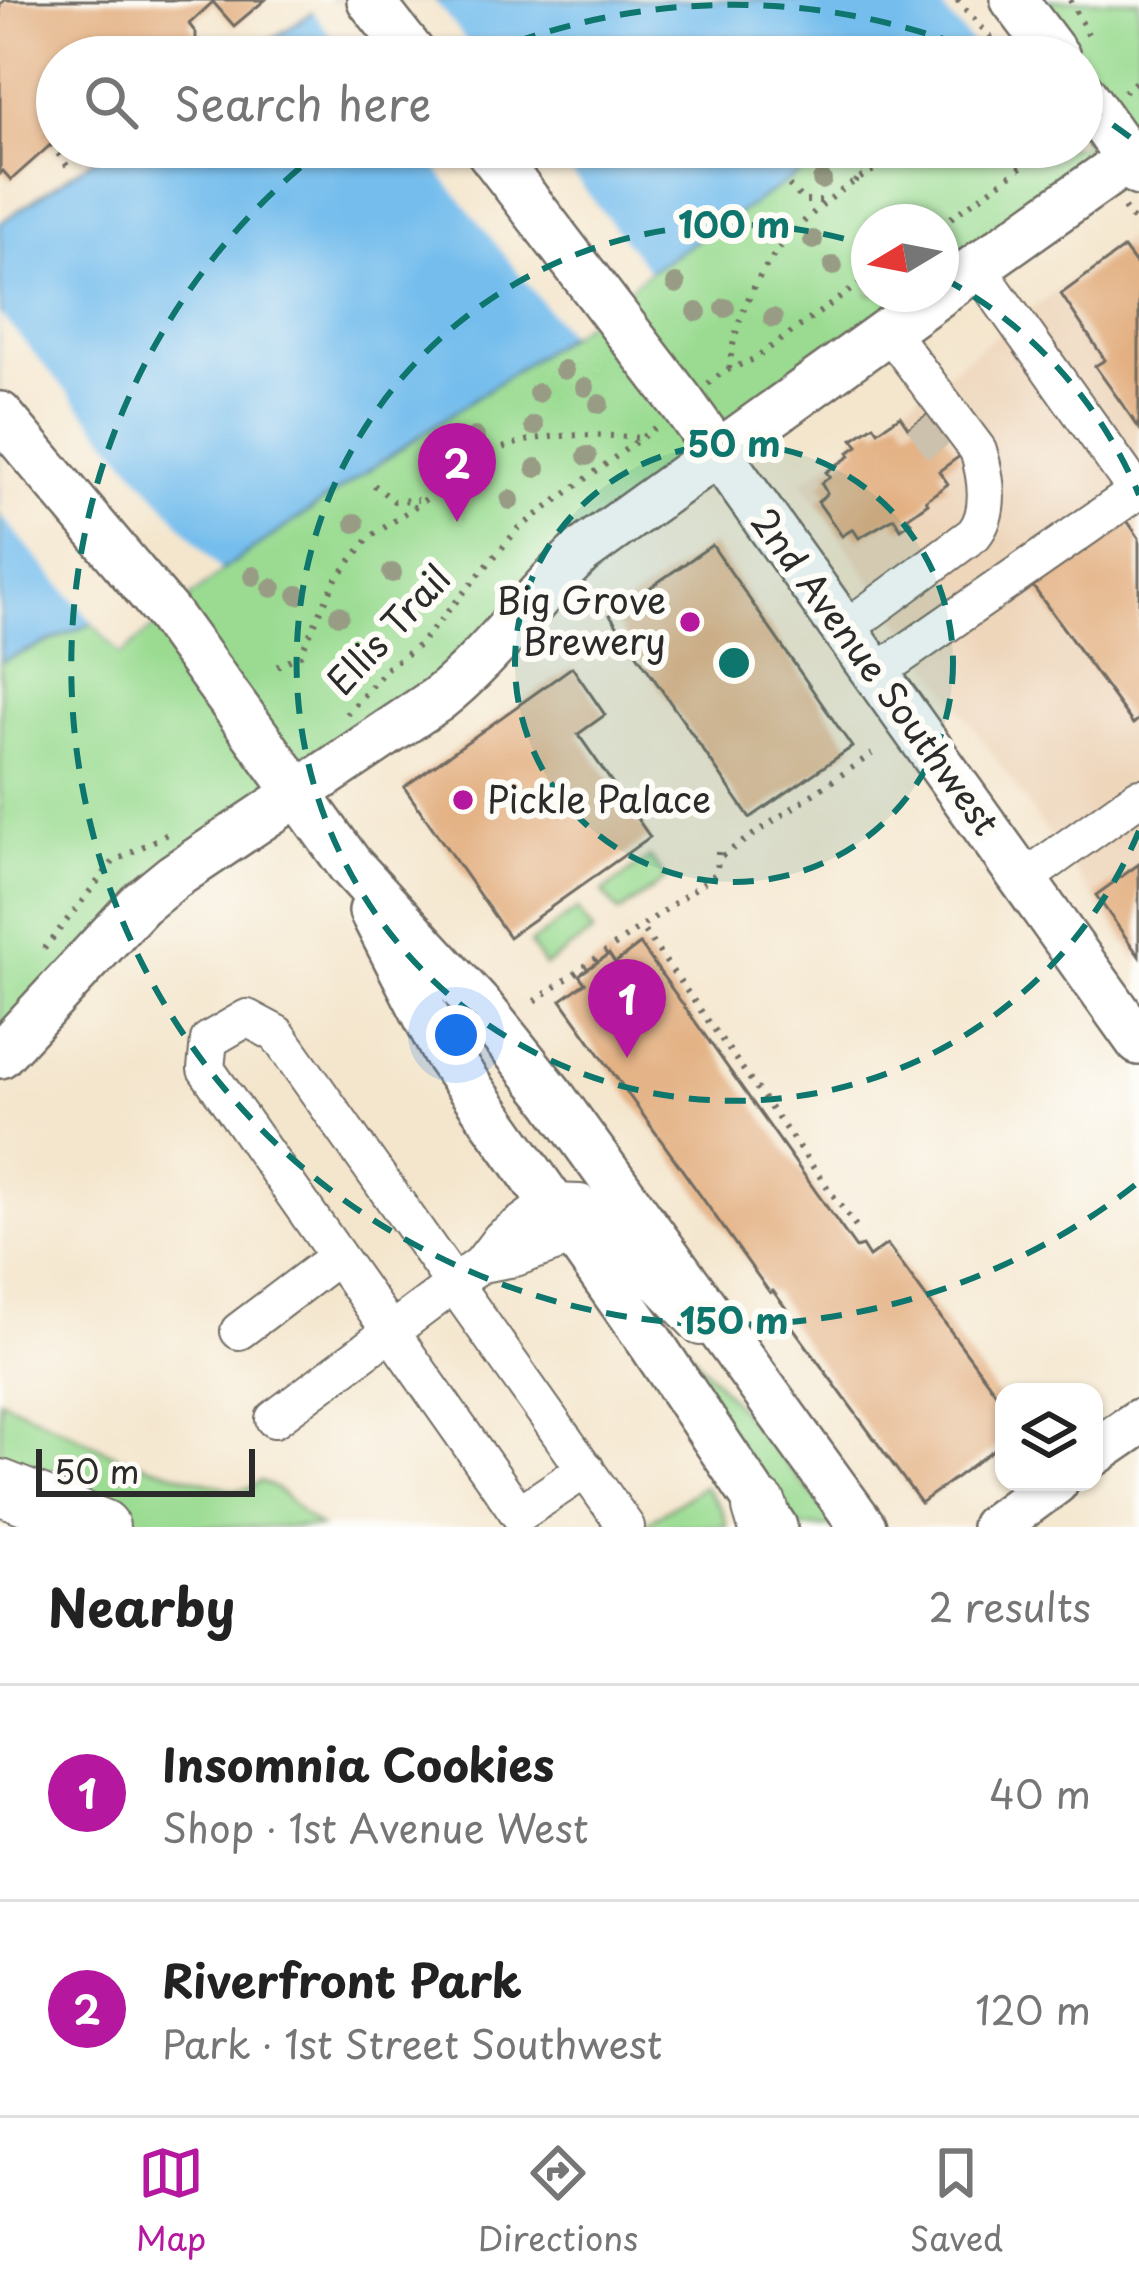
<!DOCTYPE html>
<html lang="en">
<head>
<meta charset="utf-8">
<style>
	:root { --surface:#fff; --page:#f6f6f6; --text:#222; --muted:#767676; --line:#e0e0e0; --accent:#b5179e }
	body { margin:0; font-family:"Playpen Sans",sans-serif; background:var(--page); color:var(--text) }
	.controls { position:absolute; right:36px; bottom:36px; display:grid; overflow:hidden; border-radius:24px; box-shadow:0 3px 9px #0004 }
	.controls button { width:108px; height:108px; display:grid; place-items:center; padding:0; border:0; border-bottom:3px solid var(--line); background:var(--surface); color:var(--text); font:60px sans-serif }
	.compass { position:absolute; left:851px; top:204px; width:108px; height:108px; border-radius:50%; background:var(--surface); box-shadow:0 3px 9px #0004; rotate:260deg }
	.scale { position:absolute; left:36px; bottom:30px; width:219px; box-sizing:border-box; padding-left:12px; border:6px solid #2b2b2b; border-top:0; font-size:33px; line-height:42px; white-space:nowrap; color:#2b2b2b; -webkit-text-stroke:9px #fdfcf7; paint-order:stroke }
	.you { position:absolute; left:456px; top:1035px; width:42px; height:42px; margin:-30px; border:9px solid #fff; border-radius:50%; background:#1a73e8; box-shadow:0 0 0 18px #1a73e833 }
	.badge { display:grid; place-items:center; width:78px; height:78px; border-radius:50%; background:var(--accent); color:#fff; font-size:39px; font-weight:700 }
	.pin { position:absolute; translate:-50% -99px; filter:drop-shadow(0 3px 6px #0008) }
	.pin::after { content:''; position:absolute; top:63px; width:42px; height:36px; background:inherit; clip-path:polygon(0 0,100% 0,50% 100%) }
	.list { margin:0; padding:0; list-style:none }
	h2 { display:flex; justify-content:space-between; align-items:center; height:156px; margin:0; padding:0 48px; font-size:51px }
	h2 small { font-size:39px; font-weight:400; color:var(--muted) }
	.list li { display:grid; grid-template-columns:78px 1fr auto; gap:36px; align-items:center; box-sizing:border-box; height:216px; padding:0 48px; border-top:3px solid var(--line) }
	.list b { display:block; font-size:45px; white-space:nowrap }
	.list p { margin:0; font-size:39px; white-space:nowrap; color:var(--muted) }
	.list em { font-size:39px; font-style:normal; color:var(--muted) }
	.icon { flex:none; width:66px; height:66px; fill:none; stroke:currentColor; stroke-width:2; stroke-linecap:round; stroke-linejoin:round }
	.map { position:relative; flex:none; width:1139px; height:1527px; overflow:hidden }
	.search { position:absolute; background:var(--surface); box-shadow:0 3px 9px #0004; left:36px; right:36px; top:36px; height:132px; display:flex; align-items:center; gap:30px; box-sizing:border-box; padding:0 42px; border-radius:66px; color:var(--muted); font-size:45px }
	.sheet { height:588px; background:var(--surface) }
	nav { display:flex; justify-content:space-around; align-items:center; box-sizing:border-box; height:168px; border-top:3px solid var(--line); background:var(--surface); font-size:33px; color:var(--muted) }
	nav a { display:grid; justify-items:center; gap:6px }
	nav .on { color:var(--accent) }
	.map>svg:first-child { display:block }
	.built { fill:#eed6bb }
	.green { fill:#9adb91; stroke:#62835e; stroke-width:3 }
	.water { fill:#75bded; stroke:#50748c; stroke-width:3 }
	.pier { fill:#f4e6cd }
	.building { fill:#e3b082 }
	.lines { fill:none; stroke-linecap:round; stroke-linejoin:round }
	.minor-tunnel { stroke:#ccc1ad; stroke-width:36; stroke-dasharray:36 18; stroke-linecap:butt }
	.minor-casing { stroke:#716c64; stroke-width:40 }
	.major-casing { stroke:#716c64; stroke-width:50 }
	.highway-casing { stroke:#716c64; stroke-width:58 }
	.path { stroke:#716c64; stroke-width:6; stroke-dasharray:3 9; stroke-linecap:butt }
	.minor { stroke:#fff; stroke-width:36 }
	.major { stroke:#fff; stroke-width:45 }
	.highway { stroke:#fff; stroke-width:54 }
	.tree { fill:#989c85 }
	.ring { fill:none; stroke:#0f766e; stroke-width:6; stroke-dasharray:21 15 }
	.poi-dot { fill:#b5179e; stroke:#fdfcf7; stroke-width:4.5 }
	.labels { text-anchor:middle; stroke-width:12; stroke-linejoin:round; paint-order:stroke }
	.poi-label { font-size:36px; fill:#2b2b2b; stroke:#fdfcf7; text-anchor:end }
	.street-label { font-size:36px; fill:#2b2b2b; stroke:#fdfcf7 }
	.centre { fill:#0f766e; stroke:#fdfcf7; stroke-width:6 }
	.ring-label { font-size:36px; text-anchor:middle; font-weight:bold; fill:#0f766e; stroke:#fdfcf7; stroke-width:12; stroke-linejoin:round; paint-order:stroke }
</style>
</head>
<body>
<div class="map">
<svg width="1139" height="1527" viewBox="0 0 1139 1527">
	<rect width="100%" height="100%" fill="#fdfcf7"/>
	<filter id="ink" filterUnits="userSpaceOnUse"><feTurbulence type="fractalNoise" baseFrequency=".00833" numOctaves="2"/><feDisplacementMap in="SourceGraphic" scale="24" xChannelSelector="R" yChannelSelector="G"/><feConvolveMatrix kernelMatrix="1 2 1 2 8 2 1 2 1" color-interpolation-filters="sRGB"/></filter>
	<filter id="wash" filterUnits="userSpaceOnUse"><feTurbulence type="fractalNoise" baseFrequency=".004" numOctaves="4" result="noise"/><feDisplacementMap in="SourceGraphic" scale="48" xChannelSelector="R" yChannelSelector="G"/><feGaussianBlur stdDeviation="2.7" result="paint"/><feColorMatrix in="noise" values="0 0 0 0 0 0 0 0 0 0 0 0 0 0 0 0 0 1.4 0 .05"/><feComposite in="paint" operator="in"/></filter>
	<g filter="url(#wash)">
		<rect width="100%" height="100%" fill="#f4e6cd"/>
		<path class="built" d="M1139,228V964L802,482Z"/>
		<path class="green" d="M1049,0H1139V152L941,292V222H869V294H939L240,835L0,1055V662L93,623L121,654L221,571L568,335L649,271L841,147H1082V57H978Z
			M650,857L666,879L619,913L603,892Z
			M577,910L593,932L545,966L530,944Z
			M673,1331L821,1505L836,1527H793L666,1335Z
			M0,1399L122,1458L234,1490L249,1488L260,1481C291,1493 293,1510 320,1527H148L0,1471Z
			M704,1486L722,1510L727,1527H640Z"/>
		<path class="water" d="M331,0H1049L978,57H246Z
			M112,147H841L649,271L568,335L221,571L120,654L93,623L0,662V223Z"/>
		<path class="pier" d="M320,0H434L479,57H348L309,7Z
			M935,0H1049L982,55Z
			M419,147H551L649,271L568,335Z
			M0,314L221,571L120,654L0,514Z"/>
		<g id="blocks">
			<path class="building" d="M5,0H265L234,26L213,2L189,24L196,33V54L192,57H57V139L11,180L3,171L0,174V4Z
				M1124,248L1139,268V428L1095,366L1105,360L1061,294Z
				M930,413L960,456L939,471L948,484L926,500L928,503L907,518L911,522L901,529L894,518L859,538L853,529L842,536L818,502L827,493L821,483L830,477L826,472L850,456L848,453L858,446L853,439L874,425L878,431L900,416L908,428Z
				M1119,509L1139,538V719L1133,724L1026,577Z
				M712,545L852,747L750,818L610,615Z
				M572,667L605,715L578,734L650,837L509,937L404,787Z
				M1139,864V956L1096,895Z
				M640,944L856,1248L862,1246L869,1257L887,1244L1004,1404V1442L921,1503L786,1318L791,1315L773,1291L770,1293L561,1000L585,983L579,975L609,954L615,963Z"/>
		</g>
	</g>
	<g filter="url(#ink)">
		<use href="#blocks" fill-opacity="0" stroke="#716c64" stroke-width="3"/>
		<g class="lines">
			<path class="minor-tunnel" d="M922,419L951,462"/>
			<g class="minor-casing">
				<path id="minor" d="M977,267L1137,492
					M845,629L974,534C992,512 986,476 978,450L888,330
					M876,673L1139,490
					M1024,879L1139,797
					M481,1264L515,1258L576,1236
					M239,1331L337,1257
					M274,1419L481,1264L501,1238L551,1202L580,1203L700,1327
					M586,1469L519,1514L206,1069L209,1040L247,1018L277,1034L626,1527"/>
			</g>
			<g class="major-casing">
				<path id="major" d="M370,0L415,57
					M1014,0L1057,57
					M1082,93L1139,173
					M486,147L683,404L1139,1042
					M941,292L1139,152
					M0,415L168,614L350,865L482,1009L551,1095L863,1527
					M372,911L444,1051L651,1343L774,1527
					M0,1055L140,904L173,877L438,699C492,656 531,599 581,552L939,294
					M1094,1453L1139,1422
					M994,1527L1055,1482"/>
			</g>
			<g class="highway-casing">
				<path id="highway" d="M0,1487L102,1527
					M760,1507L766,1527"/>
			</g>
			<path class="path" d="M957,0L1003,51
				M1070,0L1088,34
				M196,43L216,45L224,54
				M1124,92L1139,79
				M51,144L68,167
				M855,182L863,165L858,147
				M789,185L804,201H825
				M1124,208L1139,228
				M941,225L1049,147
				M729,369C742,259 822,191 918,147
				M708,384L723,372L754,359L869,277
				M374,485L394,501L418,500
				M428,492C437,477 438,462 430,446
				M277,666L300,655L336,579L369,538L493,453C532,431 596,434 640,438
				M347,714L388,667L419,645L518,529L656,427
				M718,852L717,873L641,927L858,1230
				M722,856L872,754
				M44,949L113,862L167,834
				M535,1001L641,927"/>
			<use href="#minor" class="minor"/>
			<use href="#major" class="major"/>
			<use href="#highway" class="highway"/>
		</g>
		<g class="tree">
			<circle cx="822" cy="180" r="10"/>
			<circle cx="813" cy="240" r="10"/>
			<circle cx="833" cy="266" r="10"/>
			<circle cx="676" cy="284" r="10"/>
			<circle cx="725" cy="308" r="10"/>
			<circle cx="697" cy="312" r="10"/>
			<circle cx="773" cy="318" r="10"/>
			<circle cx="564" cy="370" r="10"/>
			<circle cx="585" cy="387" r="10"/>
			<circle cx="538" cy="393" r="10"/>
			<circle cx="599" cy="404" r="10"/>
			<circle cx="534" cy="426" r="10"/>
			<circle cx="475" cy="437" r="10"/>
			<circle cx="587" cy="456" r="10"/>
			<circle cx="536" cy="468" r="10"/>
			<circle cx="510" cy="500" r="10"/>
			<circle cx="355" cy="523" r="10"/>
			<circle cx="392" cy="573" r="10"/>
			<circle cx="253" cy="576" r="10"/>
			<circle cx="272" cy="588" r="10"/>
			<circle cx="298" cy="595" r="10"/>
			<circle cx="339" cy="615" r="10"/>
		</g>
	</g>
	<circle cx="734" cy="663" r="219" fill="#0f766e" fill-opacity=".12"/>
	<g class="ring">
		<circle cx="734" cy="663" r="219"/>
		<path d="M1139 831A438 438 0 1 1 866 245M943 278A438 438 0 0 1 1139 495"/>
		<path d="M1135 1185A658 658 0 0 1 324 148M482 55A658 658 0 0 1 986 55M1083 105A658 658 0 0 1 1135 141"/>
	</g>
	<g class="poi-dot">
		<circle cx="690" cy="622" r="12"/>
		<circle cx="463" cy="800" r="12"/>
	</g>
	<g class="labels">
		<g class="poi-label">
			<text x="666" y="614">Big Grove<tspan x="666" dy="41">Brewery</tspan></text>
			<text x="487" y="813" text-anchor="start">Pickle Palace</text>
		</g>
		<g class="street-label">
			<text transform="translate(389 630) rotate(-47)" y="13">Ellis Trail</text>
			<text transform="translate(875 672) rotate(54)" y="13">2nd Avenue Southwest</text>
		</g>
	</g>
	<circle cx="734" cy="663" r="18" class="centre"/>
	<g class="ring-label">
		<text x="734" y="238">100 m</text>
		<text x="734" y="457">50 m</text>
		<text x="734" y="1334">150 m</text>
	</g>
</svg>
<div class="controls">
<button><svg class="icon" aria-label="layers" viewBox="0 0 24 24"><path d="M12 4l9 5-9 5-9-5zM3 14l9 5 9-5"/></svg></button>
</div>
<svg class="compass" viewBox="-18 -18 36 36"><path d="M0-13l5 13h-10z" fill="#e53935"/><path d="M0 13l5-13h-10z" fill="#767676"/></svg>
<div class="scale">50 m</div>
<div class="you"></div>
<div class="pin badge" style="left:627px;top:1058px">1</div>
<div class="pin badge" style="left:457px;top:522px">2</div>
<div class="search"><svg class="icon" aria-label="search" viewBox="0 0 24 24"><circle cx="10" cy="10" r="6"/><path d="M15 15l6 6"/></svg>Search here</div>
</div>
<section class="sheet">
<h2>Nearby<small>2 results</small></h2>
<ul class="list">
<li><span class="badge">1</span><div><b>Insomnia Cookies</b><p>Shop · 1st Avenue West</p></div><em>40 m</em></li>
<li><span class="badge">2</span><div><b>Riverfront Park</b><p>Park · 1st Street Southwest</p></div><em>120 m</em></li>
</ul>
</section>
<nav>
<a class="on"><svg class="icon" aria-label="map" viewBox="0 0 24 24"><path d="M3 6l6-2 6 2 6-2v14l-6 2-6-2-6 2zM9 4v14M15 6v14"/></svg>Map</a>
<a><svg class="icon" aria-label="directions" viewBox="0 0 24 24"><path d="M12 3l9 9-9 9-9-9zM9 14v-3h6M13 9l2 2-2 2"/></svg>Directions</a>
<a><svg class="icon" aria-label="saved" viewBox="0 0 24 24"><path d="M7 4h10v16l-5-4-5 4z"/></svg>Saved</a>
</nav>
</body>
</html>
